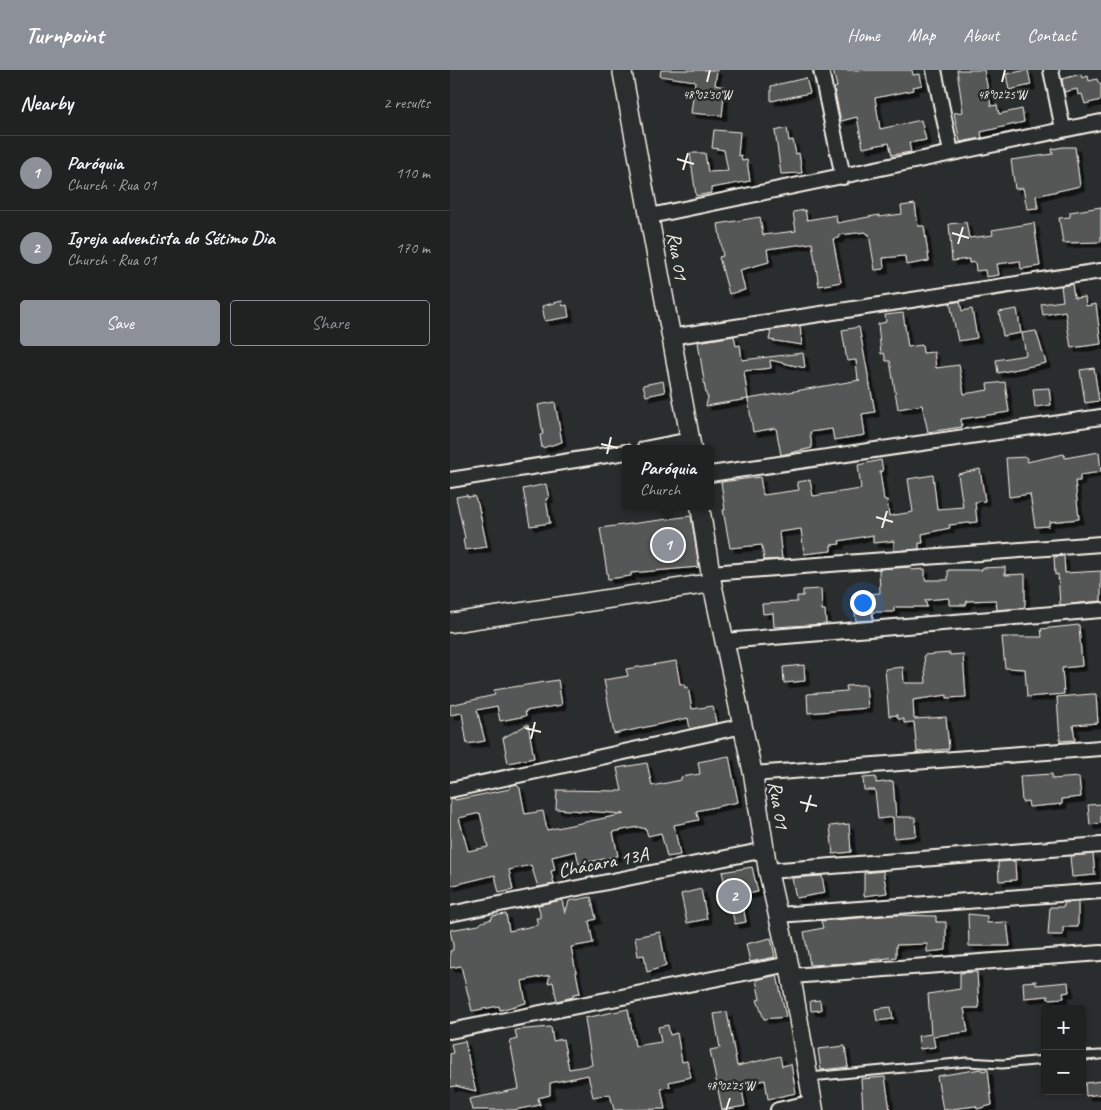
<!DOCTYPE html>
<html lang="en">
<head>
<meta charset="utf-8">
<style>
	:root { --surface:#202222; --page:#2d2f2f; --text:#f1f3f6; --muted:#a2a4a5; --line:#3d3f40; --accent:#8c9099 }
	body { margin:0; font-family:Caveat,sans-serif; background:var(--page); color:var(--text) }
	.controls { position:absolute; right:15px; bottom:15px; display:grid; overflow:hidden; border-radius:5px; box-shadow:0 2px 8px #0003 }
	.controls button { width:45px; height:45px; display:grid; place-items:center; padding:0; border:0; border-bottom:1px solid var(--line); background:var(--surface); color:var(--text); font:25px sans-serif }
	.you { position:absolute; left:412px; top:532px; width:18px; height:18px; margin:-12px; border:4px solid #fff; border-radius:50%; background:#1a73e8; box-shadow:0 0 0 8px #1a73e833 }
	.badge { display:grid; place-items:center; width:32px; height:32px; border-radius:50%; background:var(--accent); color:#fff; font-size:16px; font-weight:700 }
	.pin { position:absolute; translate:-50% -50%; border:2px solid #fff; box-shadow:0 1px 5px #0006 }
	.popup { position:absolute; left:172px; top:375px; width:92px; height:65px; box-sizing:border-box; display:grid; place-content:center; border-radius:5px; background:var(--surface); filter:drop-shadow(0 1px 4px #0005); font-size:16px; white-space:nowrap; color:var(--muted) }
	.popup b { font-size:19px; color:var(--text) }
	.popup::after { content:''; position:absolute; left:50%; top:100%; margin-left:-10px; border:10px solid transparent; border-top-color:var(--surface) }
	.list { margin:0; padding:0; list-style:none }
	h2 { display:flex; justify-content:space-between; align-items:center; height:65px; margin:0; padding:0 20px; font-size:21px }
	h2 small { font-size:16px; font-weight:400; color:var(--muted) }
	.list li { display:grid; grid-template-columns:32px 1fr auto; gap:15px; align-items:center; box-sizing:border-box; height:75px; padding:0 20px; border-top:1px solid var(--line) }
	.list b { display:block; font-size:19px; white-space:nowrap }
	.list p { margin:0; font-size:16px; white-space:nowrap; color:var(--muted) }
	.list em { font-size:16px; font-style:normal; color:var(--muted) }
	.actions { display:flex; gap:10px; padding:15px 20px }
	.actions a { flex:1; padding:11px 0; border:1px solid var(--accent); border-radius:5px; text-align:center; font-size:18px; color:var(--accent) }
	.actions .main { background:var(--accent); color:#fff }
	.map { position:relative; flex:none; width:651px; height:1040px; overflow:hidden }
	header { display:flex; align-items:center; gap:30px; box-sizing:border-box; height:70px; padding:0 25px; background:var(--accent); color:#fff }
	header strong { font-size:24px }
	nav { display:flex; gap:28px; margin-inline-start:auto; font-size:18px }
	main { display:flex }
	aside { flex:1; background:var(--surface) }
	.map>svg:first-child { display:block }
	.building { fill:#555756; stroke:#f4f1e8; fill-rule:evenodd; filter:url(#shadow) }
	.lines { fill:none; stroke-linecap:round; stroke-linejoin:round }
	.service-casing { stroke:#f4f1e8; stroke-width:11 }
	.minor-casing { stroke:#f4f1e8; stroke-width:18 }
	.tertiary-casing { stroke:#f4f1e8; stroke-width:21 }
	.service { stroke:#2a2d2e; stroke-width:7 }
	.minor { stroke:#2a2d2e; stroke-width:14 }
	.tertiary { stroke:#2a2d2e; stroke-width:18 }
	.ticks { fill:none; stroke:#f4f1e8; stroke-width:2 }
	.labels { text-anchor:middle; stroke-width:5; stroke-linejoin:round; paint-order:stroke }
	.street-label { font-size:20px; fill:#f4f1e8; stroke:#2a2d2e }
	.ticks-label { font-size:12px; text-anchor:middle; fill:#f4f1e8; stroke:#2a2d2e; stroke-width:5; stroke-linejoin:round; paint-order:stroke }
</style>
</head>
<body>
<header>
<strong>Turnpoint</strong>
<nav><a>Home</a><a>Map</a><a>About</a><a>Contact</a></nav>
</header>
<main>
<aside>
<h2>Nearby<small>2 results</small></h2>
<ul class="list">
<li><span class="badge">1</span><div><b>Paróquia</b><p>Church · Rua 01</p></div><em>110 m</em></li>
<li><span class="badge">2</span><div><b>Igreja adventista do Sétimo Dia</b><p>Church · Rua 01</p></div><em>170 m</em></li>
</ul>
<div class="actions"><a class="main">Save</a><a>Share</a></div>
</aside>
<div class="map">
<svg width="651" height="1040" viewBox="0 0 651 1040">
	<defs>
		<filter id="shadow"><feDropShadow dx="4.5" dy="4.5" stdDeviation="0" flood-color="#0009"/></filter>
	</defs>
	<rect width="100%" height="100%" fill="#2a2d2e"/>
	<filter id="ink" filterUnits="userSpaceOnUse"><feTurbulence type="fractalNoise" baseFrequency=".02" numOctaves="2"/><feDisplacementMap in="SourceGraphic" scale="10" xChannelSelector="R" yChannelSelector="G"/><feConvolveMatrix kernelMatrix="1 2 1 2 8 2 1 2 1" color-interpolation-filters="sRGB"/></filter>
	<g filter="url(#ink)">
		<path class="building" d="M211,0H267L265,15L275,17L272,46L241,43L245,11L210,6Z
			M383,0H462L463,5L470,4L472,15L463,17L464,20L425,28L430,59L471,50L476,70L459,73L461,82L442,85L439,73L413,78L407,47L391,51L384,18L387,17Z
			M507,0H534L541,36L547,35L549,44L572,39L574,52L531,62L532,68L510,72L504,43L513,42Z
			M578,0L581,15L559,20L556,4Z
			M631,4L632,8L638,6L639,11L647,9L649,14H651V30L635,34L632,24L628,25L627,19L614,22L612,9Z
			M356,8L360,23L321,31V16Z
			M337,58L339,71L343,70L346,84L349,83L352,103L331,104L325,61Z
			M264,60L290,62L288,86L291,85L292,91L297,90L300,111L261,118V123L246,126L240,83H255L258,102L278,101L274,80L262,78Z
			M613,77H625L630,116L586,126L588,138L577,139L573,118L565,119L561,90L603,84L602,79Z
			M465,134L468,156H474L479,191L456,195L455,186L433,188L434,199L425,200L419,164H416V162L389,165V168L383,169L391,212L369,216L362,173L317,179L319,192L290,200L295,220L279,224L269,187L273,186L268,154L310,147L313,165L346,161L343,142L355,140L357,150L386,145L387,153L429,145V147L452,144L451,136Z
			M651,137V172L613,173L609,148L620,147V142Z
			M516,152L519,168L543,165L542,160L584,153L590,196L571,199L570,191L547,194L549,205L536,207L535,200L526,201L525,192L519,193V189L502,191L499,154Z
			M622,214L624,228L635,227L636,236L646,234L651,274L621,278L615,241L593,245L591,234L613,231L611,216Z
			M112,231L113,236L117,235L119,247L95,251L92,236Z
			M510,231L512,241L522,239L527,268L508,271L500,233Z
			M567,239L571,263L553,266L549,242Z
			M453,243L458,277L472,275L473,283L484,282L486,298L509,295L514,324L538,320L537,314L555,312L559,342L511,349L512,357L478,362L472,335L448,339L440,291H436L434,283L431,284L428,254L436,252L435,245Z
			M350,256L352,275L319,270L321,260Z
			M409,257L425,342L412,344L415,365L384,370L382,359L360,362L362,378L331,385L326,358L303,362L298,329L256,336L258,327L256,324L248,272L284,266L286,276L290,275L292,290L353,283L355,298L320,290L321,298L294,301L298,329L410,310H408L406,290L397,291L392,260Z
			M586,261L596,293L548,303L546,290L576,285L572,263Z
			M644,298L649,331L635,333L630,300Z
			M213,311L215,322L196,326L193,315Z
			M599,318L601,335L585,337L583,319Z
			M105,332L112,372L92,378L90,365L93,364L88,335Z
			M649,382L651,402L630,405V411H625L629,449L599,452V456L585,457L580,424L559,427L556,388L577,387V392L614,384L615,388Z
			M431,390L433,401L430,402L434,430H437L439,446L463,442L458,409L483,405L487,439L513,437L508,404L530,399L535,431L525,432L527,452L499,455L500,458L472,464L473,473H469V479L444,481V471L423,473V465L389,471L390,474L381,475V481L354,484L351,459L329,462L332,489L314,490L312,475L280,478L273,440H275L271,412L310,407L313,425L349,420L347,412L360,410L363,426L411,419L408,395Z
			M96,414L99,428L96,429L100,453L80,456L73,419Z
			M17,425L18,427L24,426L28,434L37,477L15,480L13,469L15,468L6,427Z
			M241,446L249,497L181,503V506L158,509L150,458Z
			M614,486L615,503L651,501V531L610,535L608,504L605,505L604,487Z
			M461,497V500L475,499V510H498V500H532L531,498L555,497V505L575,504V534L574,538L547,540L546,530L517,531L516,535H499V528L475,530L477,537H444V542H422L423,550L406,551L403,525L430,523L429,499Z
			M371,519L372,540H375L376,554L324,557L323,543L313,544L312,534L347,532V526H353V520Z
			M629,555L632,596L612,598L614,624L577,627L575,599L555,598L552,567H592L591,559Z
			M500,583V585L513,584L516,627L497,628V625L463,630L464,649L496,647L499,679L467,682L464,652L454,653V649H448L447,645L439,646L435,599L453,597L454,613H476L474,585Z
			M226,591L230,614H234L235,618L238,617L242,639L263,636L266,653L240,659L238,648L164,664L154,610L178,606L176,599Z
			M354,595L355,611L334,613L333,597Z
			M108,610L112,635L75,641L76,646L50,651L47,636L27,640L35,671L17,674L12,643L0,645V635L45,625L44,620Z
			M410,615H416L418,638L358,643L357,624L397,621L396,616Z
			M642,624H646L648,653L623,655L625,670L610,671L607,627Z
			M78,654L84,688L58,693L53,668Z
			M279,686L288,732L246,741L249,750L224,755L230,785L217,787L211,763L198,766L196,759L188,757L163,762L168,786L129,794L126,781L102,787L105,800L101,801L104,814L88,817L81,795L59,800L63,820L49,823L45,805L0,816V729L4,728L5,730L60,719V716L66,714L70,718L75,744L93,741L97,760L174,744L106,739L107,720L172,721L167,698L197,693L202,716L231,710V707L250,704L248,692ZM30,743L38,777L18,781L9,748Z
			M602,704V709L629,707L631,727L612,729V734L579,737L578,731L572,732L570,706Z
			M426,707V713L443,711L446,747H465L466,766L444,768L443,747L428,749L425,720H414L413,708Z
			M651,734V753L640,755L638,735Z
			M399,754L401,782L383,784L380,756Z
			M643,784L645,805L622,807L620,786Z
			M565,791L566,810L549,811L548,792Z
			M302,797L308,822L291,825L296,852L285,854L272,802Z
			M433,801L437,823L414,826V803Z
			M372,806L375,823L346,828L342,808Z
			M251,819L257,849L237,853L231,824Z
			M141,827L146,849L139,851L143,873L121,877L130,923L123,924V927L107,931L103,912L98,913L100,905L72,911L76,933L50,940L49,936L22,941L11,896L0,898V881L3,880V875L0,860L29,855L32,852L42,849V846L56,844L59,861L88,855L86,848H90V843L88,835L112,830L115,844L119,831Z
			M628,832V857H613V865H598L600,837H614V833Z
			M518,844L537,846V853L557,852L560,876H519Z
			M445,845L486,846V852H496V880L477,882V874L446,875V887L398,893L360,895L354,862L373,858L371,851Z
			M210,862L216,896L197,902L194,885L188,886L185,867Z
			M321,868L325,887L300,892L296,874Z
			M527,902L529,938H514L518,962L483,966L485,977L470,979L468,966L481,964L478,924L510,919V903Z
			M327,905L336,947L314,949L307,930L310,929L306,910Z
			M586,911V915L618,912L619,922L613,923L614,928L598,929V926L574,928L573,912Z
			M370,930L371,940L361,941L360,931Z
			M441,937L443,949L427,951L425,939Z
			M178,939L185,976L211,972L208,957L218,955L220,965L227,963L232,992L237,991L241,1007L219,1012L220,1017L211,1018L215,1039L164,1040L160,1024L143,1027L138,1005L100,1013V1025L88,1028L90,1035L64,1040H22L19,1029L69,1019L60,971L67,969L65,960L101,957L103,971L113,969L119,999L142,995L135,948Z
			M277,942L287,996L330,986L332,996L341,994L346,1023L318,1029L315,1010L291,1015L295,1036L272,1040L260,980L270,978L264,944Z
			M15,971L22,1006L26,1021L6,1016L0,1017V984L3,983L1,974Z
			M395,976L398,997L371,1000L368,979Z
			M531,999L532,1001L538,1000L542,1035L527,1039L526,1036L493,1040L487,1006Z
			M435,1007L440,1040H413L411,1009Z
			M651,1011V1024L636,1026L635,1013Z"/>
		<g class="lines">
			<g class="service-casing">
				<path id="service" d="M632,986L651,985
					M360,1007L517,992L552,994L595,990"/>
			</g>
			<g class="minor-casing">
				<path id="minor" d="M371,0L393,107
					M484,0L501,82
					M601,0L613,59
					M200,146L651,52
					M220,267L651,201
					M194,379L240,370
					M260,404L651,347
					M0,410L176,382
					M260,503L651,474
					M274,571L651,540
					M303,704L651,678
					M0,720L293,656
					M318,801L651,775
					M0,844L315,780
					M328,845L651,821
					M341,906L651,883
					M0,961L339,894
					M328,1040L364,1032"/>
			</g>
			<g class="tertiary-casing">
				<path id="tertiary" d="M172,0L242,379
					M250,436L262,513L303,704L318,801L339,894L364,1040
					M0,553L262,513"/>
			</g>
			<use href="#service" class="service"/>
			<use href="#minor" class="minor"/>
			<use href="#tertiary" class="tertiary"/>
		</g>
	</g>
	<path class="ticks" d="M257,12L260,0M552,12L555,0M227,89L244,94M233,100L238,83M502,163L519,168M508,174L513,157M151,374L168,378M157,384L161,367M426,447L443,452M432,458L437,441M75,658L91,662M81,669L85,652M350,732L367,736M356,742L361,725M276,1040L280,1028"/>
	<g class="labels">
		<g class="street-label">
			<text transform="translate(228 186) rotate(81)" y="7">Rua 01</text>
			<text transform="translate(329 735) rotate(81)" y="7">Rua 01</text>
			<text transform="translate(153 792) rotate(-11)" y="7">Chácara 13A</text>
		</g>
	</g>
	<g class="ticks-label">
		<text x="257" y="29">48°02'30"W</text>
		<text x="552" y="29">48°02'25"W</text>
		<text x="280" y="1020">48°02'25"W</text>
	</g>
</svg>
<div class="controls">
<button>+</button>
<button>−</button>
</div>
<div class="you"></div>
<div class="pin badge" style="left:218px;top:475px">1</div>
<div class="popup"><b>Paróquia</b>Church</div>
<div class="pin badge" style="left:284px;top:826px">2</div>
</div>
</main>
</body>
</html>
